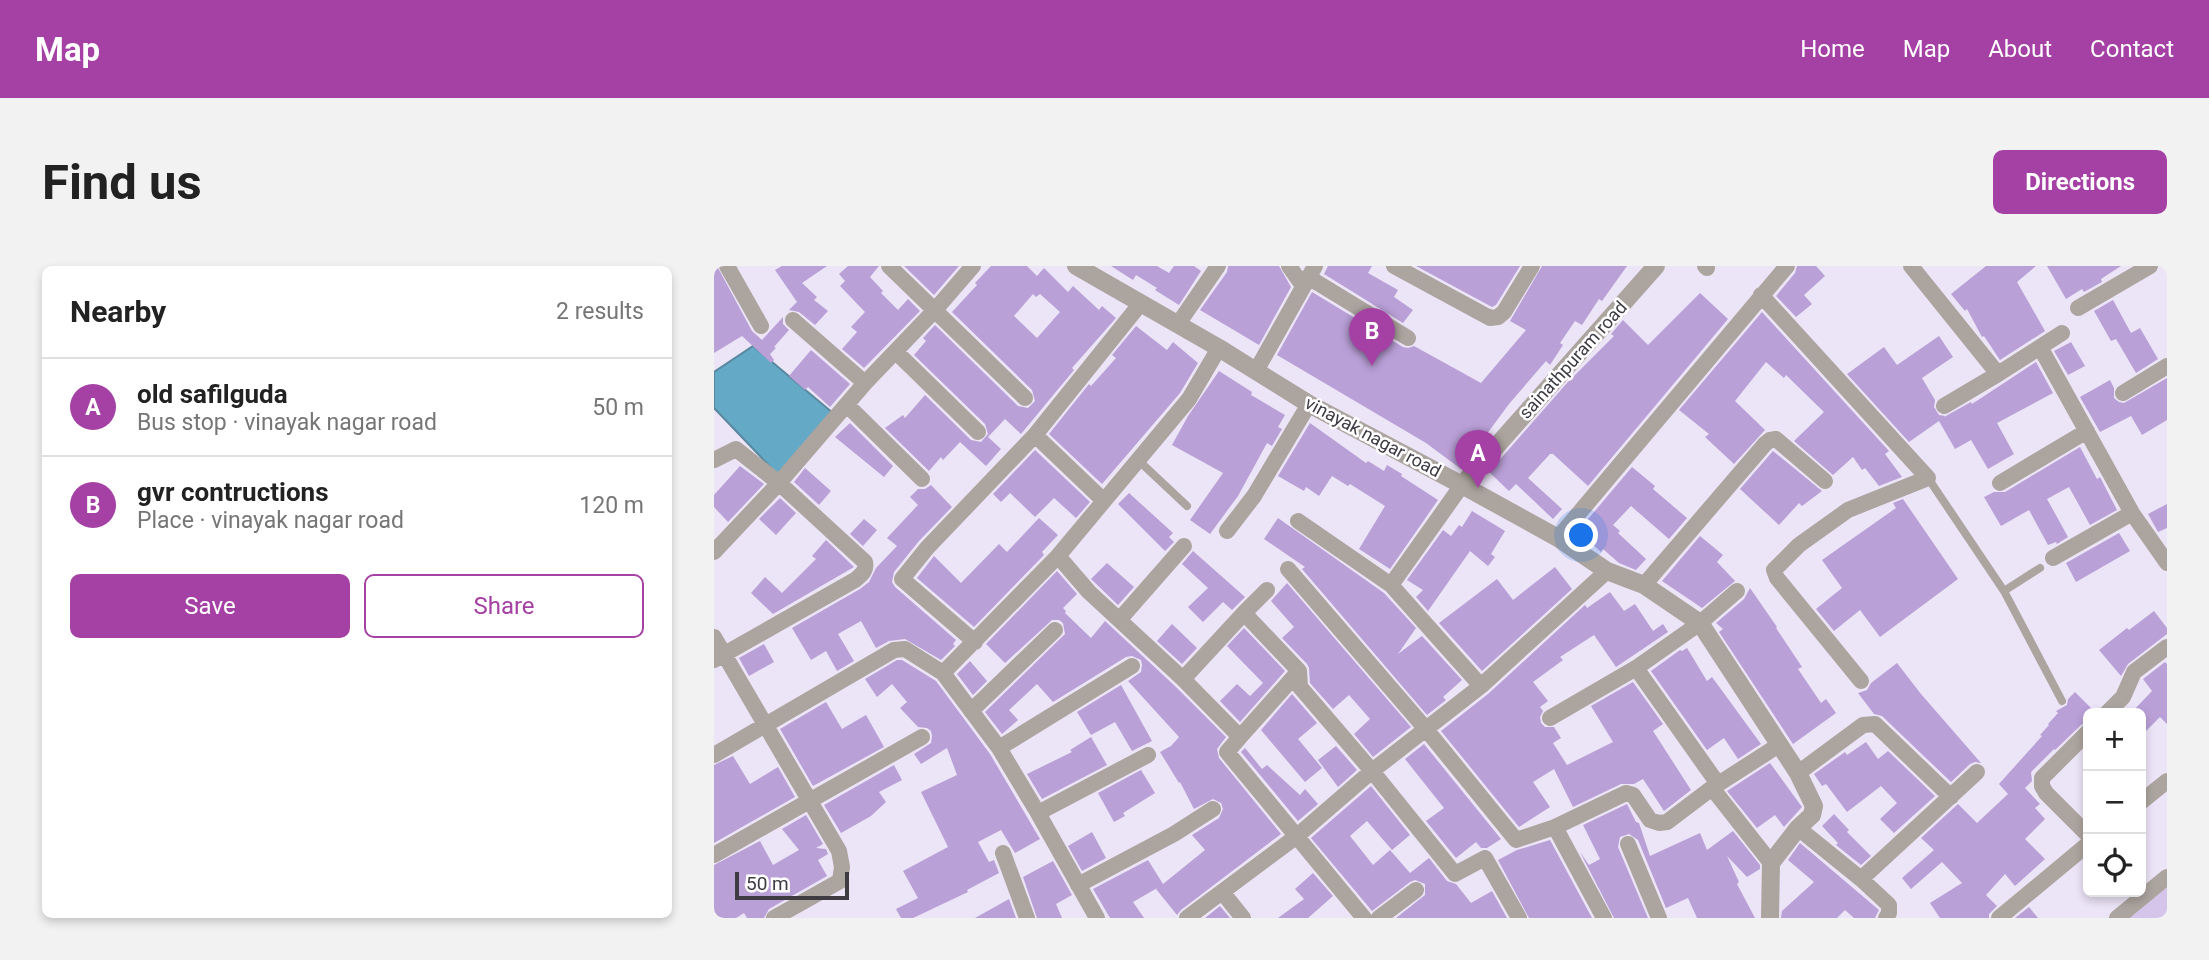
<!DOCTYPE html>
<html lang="en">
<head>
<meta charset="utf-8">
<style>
	:root { --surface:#fff; --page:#f2f2f2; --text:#222; --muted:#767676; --line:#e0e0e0; --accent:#a540a5 }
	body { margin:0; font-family:Roboto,sans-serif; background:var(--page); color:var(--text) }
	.controls { position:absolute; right:21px; bottom:21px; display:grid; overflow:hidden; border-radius:10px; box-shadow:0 4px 10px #0003 }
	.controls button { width:63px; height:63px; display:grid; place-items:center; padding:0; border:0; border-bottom:2px solid var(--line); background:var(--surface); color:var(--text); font:35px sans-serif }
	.scale { position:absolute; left:21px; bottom:18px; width:114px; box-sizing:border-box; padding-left:7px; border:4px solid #3e3b43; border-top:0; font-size:19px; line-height:24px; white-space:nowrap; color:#3e3b43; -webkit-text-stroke:5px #fff; paint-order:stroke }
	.you { position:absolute; left:868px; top:270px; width:24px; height:24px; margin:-18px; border:5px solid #fff; border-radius:50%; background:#1a73e8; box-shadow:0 0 0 10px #1a73e833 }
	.badge { display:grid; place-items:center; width:46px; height:46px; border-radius:50%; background:var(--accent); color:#fff; font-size:23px; font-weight:700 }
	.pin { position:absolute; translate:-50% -58px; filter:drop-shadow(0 2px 4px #0008) }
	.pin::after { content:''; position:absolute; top:37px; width:24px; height:21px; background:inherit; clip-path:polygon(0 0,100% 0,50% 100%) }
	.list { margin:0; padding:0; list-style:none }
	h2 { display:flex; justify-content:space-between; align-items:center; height:91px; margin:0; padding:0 28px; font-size:30px }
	h2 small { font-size:23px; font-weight:400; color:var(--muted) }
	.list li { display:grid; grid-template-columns:46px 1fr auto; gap:21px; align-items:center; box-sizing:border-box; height:98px; padding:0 28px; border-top:2px solid var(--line) }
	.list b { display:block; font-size:26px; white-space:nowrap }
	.list p { margin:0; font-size:23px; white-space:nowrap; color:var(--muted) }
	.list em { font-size:23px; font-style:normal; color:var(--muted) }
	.actions { display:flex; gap:14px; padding:21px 28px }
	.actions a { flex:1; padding:16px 0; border:2px solid var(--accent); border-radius:10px; text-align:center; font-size:24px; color:var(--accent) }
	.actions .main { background:var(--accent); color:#fff }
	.icon { flex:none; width:38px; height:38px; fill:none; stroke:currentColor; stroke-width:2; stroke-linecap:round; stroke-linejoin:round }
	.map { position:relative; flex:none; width:1453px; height:652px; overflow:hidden; border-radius:10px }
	header { display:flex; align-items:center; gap:42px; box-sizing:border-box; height:98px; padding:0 35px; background:var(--accent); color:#fff }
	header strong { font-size:33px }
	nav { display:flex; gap:38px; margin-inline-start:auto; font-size:24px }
	.intro { display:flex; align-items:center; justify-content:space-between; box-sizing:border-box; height:168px; padding:0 42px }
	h1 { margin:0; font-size:49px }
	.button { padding:18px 32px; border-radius:10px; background:var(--accent); color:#fff; font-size:24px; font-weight:700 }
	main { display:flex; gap:42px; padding:0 42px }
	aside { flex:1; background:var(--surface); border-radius:10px; box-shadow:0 4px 10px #0003 }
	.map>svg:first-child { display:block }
	.green { fill:#d6c5ea }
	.water { fill:#64a9c6; stroke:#59889f; stroke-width:2 }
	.building { fill:#b9a0d7; fill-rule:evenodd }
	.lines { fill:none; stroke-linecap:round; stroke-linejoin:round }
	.service { stroke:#aca49e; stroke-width:8 }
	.minor { stroke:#aca49e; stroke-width:16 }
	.tertiary { stroke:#aca49e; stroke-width:18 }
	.labels { text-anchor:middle; stroke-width:5; stroke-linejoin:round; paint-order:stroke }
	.street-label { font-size:18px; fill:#3e3b43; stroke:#fff }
</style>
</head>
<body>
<header>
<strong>Map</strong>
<nav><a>Home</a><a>Map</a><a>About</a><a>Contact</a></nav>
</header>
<div class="intro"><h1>Find us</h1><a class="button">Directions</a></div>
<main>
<aside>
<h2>Nearby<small>2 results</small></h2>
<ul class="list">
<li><span class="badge">A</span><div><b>old safilguda</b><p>Bus stop · vinayak nagar road</p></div><em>50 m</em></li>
<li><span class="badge">B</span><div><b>gvr contructions</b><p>Place · vinayak nagar road</p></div><em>120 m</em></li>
</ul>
<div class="actions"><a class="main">Save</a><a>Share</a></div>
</aside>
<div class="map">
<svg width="1453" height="652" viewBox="0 0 1453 652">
	<rect width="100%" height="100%" fill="#ece4f7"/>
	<path class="green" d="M1453,620V652H1412Z"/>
	<path class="water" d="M39,80L119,147L65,210L0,142V106Z"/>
	<path class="building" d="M0,0H3L38,65L48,74L69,51V58L75,64L60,81L62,82L56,88L60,94L57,97L28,70L0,87Z
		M68,0H113L88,17L103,31L100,34L114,45L101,59L85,46L75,44L83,36L61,4Z
		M134,0H165L156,11L169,25L167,27L184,44L194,33L206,45L150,102L128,83L143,66L137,61L151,46L126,20L131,15L125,8Z
		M190,0H245L220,29Z
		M277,0H313L323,10L330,2L354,26L359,20L385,44L388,40L402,52L358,102L360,104L307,168L291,153L274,171L287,183L272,200L246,176L229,194L227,191L215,205L171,162L189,149L191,152L211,129L257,174L267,176L274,168L271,158L200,89L212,75L209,72L221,59L304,140L314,142L321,135L318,124L238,46L263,19L261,17ZM319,28L322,31L326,28L346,46L323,72L300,50Z
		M397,0H443L455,7L460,0H480L487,5L465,39L441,24L443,22L422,9L419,14Z
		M514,0H565L577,21L545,79L486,44L513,6Z
		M614,0H658L654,7L684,24L680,31L699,44L689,57L610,8Z
		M702,0H806L782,39L778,41Z
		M828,0H913L888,35L885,33L868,59L861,55L846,77L849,79L836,99L832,95L795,138L747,203L712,177L563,89L598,26L689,81L694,82L700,80L767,117L812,64L796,55Z
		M1083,0H1102L1111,10L1090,29L1098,38L1082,51L1062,30L1081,7Z
		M1272,0H1322L1303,16L1331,65L1286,94L1270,70L1268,71L1253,43L1251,45L1237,28Z
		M1333,0H1407L1387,13L1388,16L1370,26L1368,23L1352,33Z
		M986,27L1014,53L874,220L839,188H836L814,212L848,243L839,253L802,218L795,225L775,206L853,117L900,70L897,68L909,54L934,79Z
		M1399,34L1417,67L1426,62L1444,93L1422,107L1402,73L1397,75L1380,45Z
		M1048,46L1175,185L1171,188L1188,211L1165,220L1151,202L1148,204L1139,191L1119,209L1080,175L1110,146L1072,109L1070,112L1052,96L1021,135L1051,164L1020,198L991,171L995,168L965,144Z
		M422,60L453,84L459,76L484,97L466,127L388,218L335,168L375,118L377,120L402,92L398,89Z
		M1225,70L1239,91L1208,112L1221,134L1220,141L1225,149L1231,150L1230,151L1257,136L1258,138L1322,96L1339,127L1283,157L1300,188L1274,203L1257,174L1241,183L1225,155L1195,176L1133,108L1170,81L1183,99Z
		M1357,76L1371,100L1354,109L1340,85Z
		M97,84L136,118L116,141L94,121L91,124L75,110Z
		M505,105L538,126L537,129L571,149L564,161L568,163L558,180L553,177L524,230L496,268L476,254L509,207L458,179L474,150Z
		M1453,112V154L1428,169L1417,150L1386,166L1366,131L1396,114L1400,122V132L1405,136L1410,137Z
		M136,157L179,200L170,211L121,171Z
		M596,157L652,197L654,195L670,205L673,199L688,208L687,210L724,234L676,303L645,283L671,240L636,218L634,220L618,210L605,230L592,221L590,225L564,210Z
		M1366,181L1383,213L1386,211L1403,244L1376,259L1355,221L1333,233L1354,271L1343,278L1342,276L1334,279L1315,244L1287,260L1270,231L1280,226H1291Z
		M321,184L376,236L362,252L340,232L321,251L296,227L287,236L279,228Z
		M1059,185L1108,225L1088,240L1085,237L1065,259L1026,223Z
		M26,200L50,218L14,256L0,241V229Z
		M918,201L941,220L939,223L973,252L955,273L917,240L899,259L906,265L904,267L932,293L922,304L905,297L889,283L887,286L864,265Z
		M91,202L117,225L105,239L80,216Z
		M217,219L238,241L205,275L180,306L178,316L181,321L242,374L239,378L241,380L227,394L191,373L175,375L162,382L147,355L124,368L140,395L123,405L112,385L97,394L78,362L146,323L155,316L162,302L183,280L173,272L204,239L196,231L204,223H211Z
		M415,227L459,267L455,271L460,276L451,285L404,238Z
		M66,232L82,247L62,269L45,253Z
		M1189,233L1244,313L1166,371L1146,344L1120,365L1102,343L1128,322L1108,294L1182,242L1179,237Z
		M1453,238V262L1444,266L1434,248Z
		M758,245L791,265L777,288L781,291L774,300L756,285L714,345L702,331L709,324L693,314L729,264L737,270L745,259L748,261Z
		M325,252L344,269L328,286L330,289L260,361L203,312L220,290L247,317L285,278L293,286Z
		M564,252L670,327L702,362L684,388L708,370L748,414L729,431L732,434L713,449L588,303L591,301L550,273Z
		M150,253L163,264L149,280L136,268Z
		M1405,267L1416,285L1362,316L1352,297Z
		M986,270L1009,289L1003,296L1021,315L988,342L948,315Z
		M112,274L140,301L59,348L37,327L51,311L68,327L102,293L98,290Z
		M479,285L531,331L518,344L509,336L489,356L474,341L494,322L468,298Z
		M393,297L420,321L404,339L377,313Z
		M841,301L858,323L768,405L725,357L783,313L799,334Z
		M343,305L363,328L349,342L352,345L351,347L377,372L391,355L462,421L512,471L503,483L505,492L567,568L467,644L463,649L442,623L445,621L419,636L430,652H396L379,623L434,594L449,618L491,584L478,569L505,552L509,543L507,537L499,533L480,543L466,516L465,517L446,486L457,480L465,471L414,415L427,406L428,399L427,394L418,390L412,391L339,436L323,418L295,444L304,454L288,468L271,446L351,368L349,357L345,354H338L291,397L272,378Z
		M573,317L697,461L659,491L640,468L656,453L635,429L619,443L596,417L595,402L593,398L568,372L580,361L557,335Z
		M1036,322L1063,361L1062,362L1088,401L1084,403L1107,437L1112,433L1122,447L1079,478L1005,366L1009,363L1002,357L1030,333Z
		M896,326L910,345L921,338L939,365L949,358L954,366L902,401L880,369L846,391L849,394L819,416L834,435L826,441L829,445L826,451L827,457L831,461H840L847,472L839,477L853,499L899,476L877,440L919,416L949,458L939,465L977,524L950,545L929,513L920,518H907L859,541L840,503L819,516L836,541L805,561L727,465L774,428L871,339L873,342Z
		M1440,345L1453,362V368L1414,398L1407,410L1385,384L1413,362L1415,364Z
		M458,358L483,382L468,398L443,375Z
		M530,362L571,405L526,456L506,435L523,418L536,430L549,417L513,380Z
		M50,378L60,396L35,410L25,392Z
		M973,382L993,415L998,411L1047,478L1024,493L1010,472L993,484L937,405L966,384L968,385Z
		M183,394H188L222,415L276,488L326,573L301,587L287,564L264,576L275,596L280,594L285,607L253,624L254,626L199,652H187L182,643L204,632L189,605L234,581L207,526L243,509L233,482L207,498L200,488L217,477L218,470L217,465L213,462L204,461L186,442L193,436L178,418L163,431L151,413Z
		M256,395L273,415L259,429L243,408Z
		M1451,396L1453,398V458L1446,451L1427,470V447H1417L1438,425L1429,413Z
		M1183,397L1207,428L1267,497L1261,496L1256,498L1237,516L1168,450L1160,448L1144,427L1153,424L1157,417Z
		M407,419L438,475L418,485L401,456L377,469L363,446Z
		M1361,426L1382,447H1374V456L1367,459L1341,484L1340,483L1317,506L1318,515L1311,522L1326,538L1321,542L1331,553L1311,573L1331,593L1301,620L1291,608L1272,629L1283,640L1275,648V652H1226L1216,637L1248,617L1228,596L1197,623L1188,612L1220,584L1207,572L1244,538L1263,557L1294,528L1285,518L1328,470L1326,469L1335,459L1334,458L1344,447L1342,445L1353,439L1354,433Z
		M578,428L603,457L584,473L608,502L591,516L547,464Z
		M112,436L128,463L152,449L170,481L99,520L66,463Z
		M377,471L393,499L328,533L313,508L358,486L356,484Z
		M1152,476L1164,493L1174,485L1221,530L1180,567L1166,553L1183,537L1167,520L1133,546L1112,518L1108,520L1100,508L1131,486L1133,489Z
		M710,478L787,573L773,582H767L762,576L742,592L712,555L730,542L691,493Z
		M622,480L643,504L624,521L604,494Z
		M531,482L548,503L553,499L586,529L591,523L604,538L584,555L527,486Z
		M19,490L36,518L64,501L81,531L0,577V499Z
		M1056,497L1088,541L1070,561L1061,549L1043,562L1013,525Z
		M180,499L188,514L165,526L172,536L157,550L127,567L110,539Z
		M427,504L441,527L409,547L411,550L400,556L384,527Z
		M657,520L696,569L678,584L653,555L636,570L659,599L676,584L696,607L715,592L733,615L742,618L757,637L778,625L793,652H682L711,629V618L701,614L696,616L658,645L597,572Z
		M913,538L922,556L925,557L936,590L986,567L993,584L1019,565L1046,599V603L1033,611L1013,590L1025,616L1023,618L1041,652H983L974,632L952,642L924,574L915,568L906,571L904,581L934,652H900L866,586L875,599L886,593L869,559Z
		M1120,548L1135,564L1133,566L1157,590L1147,599L1122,579L1124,577L1108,560Z
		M92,549L109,578L102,582L112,583L114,588L104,594L113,610L55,643L50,652H33L30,647L22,652H4L0,645V599L46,575L59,599L85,584L68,563Z
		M378,566L392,592L368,605L354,580Z
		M836,574L878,652H815L784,594L803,584Z
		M1086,577L1165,644L1161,652H1140L1131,644L1123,652H1067L1068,645L1100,616L1074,594Z
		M339,595L358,629L342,638L348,652H323L309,611Z
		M599,607L619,630L594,652H564L590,633L581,623Z
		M295,633L302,652H261Z
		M506,640L516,652H491Z
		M1315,641L1324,652H1301Z"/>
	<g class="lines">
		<path class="service" d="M424,194L473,240
			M1214,212L1290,325L1348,435
			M1290,325L1326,302"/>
		<path class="minor" d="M13,0L47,60
			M175,0L311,132
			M575,0L589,20
			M680,0L776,52L784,51L790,46L818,0
			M991,0L993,2
			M1197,0L1284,108L1348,67
			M594,11L694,72
			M1047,29L1214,212L1134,244L1085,279L1060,304L1063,312L1147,415
			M1364,42L1436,0
			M79,54L151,117
			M464,58L504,0
			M1326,81L1418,247L1453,297
			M182,86L264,166
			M542,105L601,0
			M1409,127L1453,100
			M133,139L208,213
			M1230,140L1284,108
			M321,169L389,234
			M0,194L22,183L65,217L151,296C153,305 147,309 141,314L0,394
			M1286,217L1373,165
			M748,219L677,319L767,420
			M584,255L677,319
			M513,265L540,230L595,138
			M844,272L1073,0
			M0,286L65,217L151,117L221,44L259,0
			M344,290L375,326L469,413L526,471L513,486L650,652
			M1339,292L1418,247
			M574,303L711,462L802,574L841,561L912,527L919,529L936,554L945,557L953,556L998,522L1065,479
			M930,319L1051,178L1056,174L1062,173L1111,215
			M530,347L585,405L586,421L658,505L741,608L771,592L805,652
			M406,353L470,280
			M0,371L125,585L128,601L126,615L60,652
			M261,376L188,313L213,282L321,169L427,37
			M922,402L1004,518
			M229,407L344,290L475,133L505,82
			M469,413L530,347L553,324
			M257,445L341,364
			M1393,447L1409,431L1420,406L1453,381
			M836,452L922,402L986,357L1023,325
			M1374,466L1328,512V520L1332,527L1374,569
			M526,471L585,405
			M285,482L418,400
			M0,489L180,384L191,383L229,407L285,482L324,547L383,652
			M1084,507L1149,459L1161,458L1237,531
			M998,522L1057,597
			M1427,536L1453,515
			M324,547L434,489
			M841,561L890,652
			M1084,562L1147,613L1175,639V647L1172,652
			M914,578L945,652
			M289,587L313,652
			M0,589L208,471
			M1147,613L1263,506
			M364,619L460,568L499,543
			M509,627L529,652
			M473,652L583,570L658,505L767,420L893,305
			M665,652L702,624
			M1285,652L1374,578
			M1403,652L1453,611"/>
		<path class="tertiary" d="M362,0L505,82L595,138L748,219L844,272L893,305L930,319L986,357L1084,507L1100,540L1098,549L1084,562L1057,597L1056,652
			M748,219L942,0"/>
	</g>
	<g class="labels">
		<g class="street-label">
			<text transform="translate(859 94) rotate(-48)" y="6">sainathpuram road</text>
			<text transform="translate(659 171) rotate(28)" y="6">vinayak nagar road</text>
		</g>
	</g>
</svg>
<div class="controls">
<button>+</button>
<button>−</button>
<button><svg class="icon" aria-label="locate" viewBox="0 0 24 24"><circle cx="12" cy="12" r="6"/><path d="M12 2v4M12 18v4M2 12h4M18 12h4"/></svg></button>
</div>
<div class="scale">50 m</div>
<div class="you"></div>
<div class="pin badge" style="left:764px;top:222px">A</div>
<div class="pin badge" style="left:658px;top:100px">B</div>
</div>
</main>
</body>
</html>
